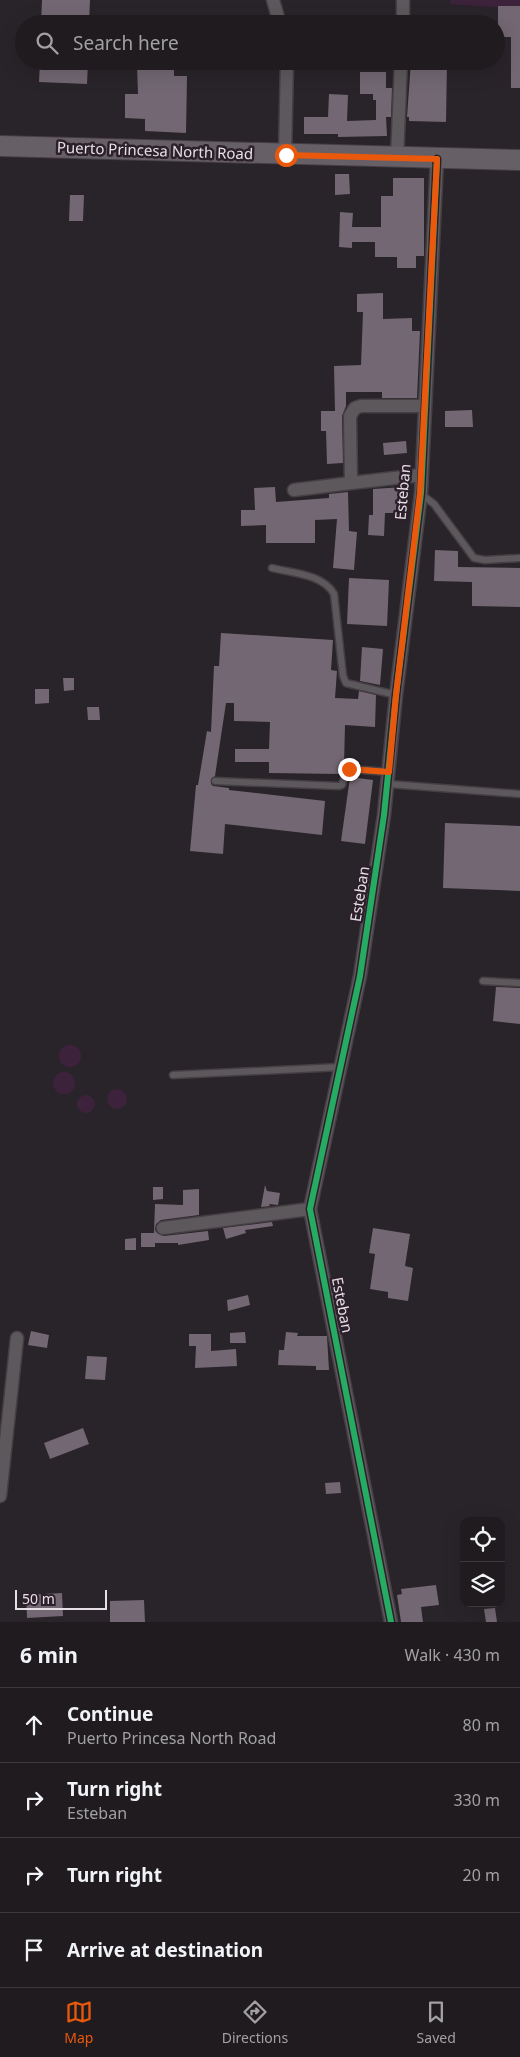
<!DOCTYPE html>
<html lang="en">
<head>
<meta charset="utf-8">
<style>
	:root { --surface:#1f1b1f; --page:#272428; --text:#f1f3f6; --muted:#a1a1a4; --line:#3c393d; --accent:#ea580c }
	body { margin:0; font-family:"Noto Sans",sans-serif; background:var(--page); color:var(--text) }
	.controls { position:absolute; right:15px; bottom:15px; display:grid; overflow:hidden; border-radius:10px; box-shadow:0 5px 20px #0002 }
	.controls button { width:45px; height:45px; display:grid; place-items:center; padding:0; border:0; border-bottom:1px solid var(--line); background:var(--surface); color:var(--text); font:25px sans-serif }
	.scale { position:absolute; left:15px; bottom:12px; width:92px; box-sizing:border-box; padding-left:5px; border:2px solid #e7dfe6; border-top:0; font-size:14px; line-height:18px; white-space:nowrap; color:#e7dfe6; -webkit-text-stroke:4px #2c212b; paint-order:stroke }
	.stop { position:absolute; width:15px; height:15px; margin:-11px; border:4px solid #ea580c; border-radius:50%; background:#fff }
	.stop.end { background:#ea580c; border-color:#fff; box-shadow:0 1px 5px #0008 }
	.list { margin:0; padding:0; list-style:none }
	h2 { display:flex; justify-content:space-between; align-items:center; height:65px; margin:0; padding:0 20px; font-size:21px }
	h2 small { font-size:16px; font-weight:400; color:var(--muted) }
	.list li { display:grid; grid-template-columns:32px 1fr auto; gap:15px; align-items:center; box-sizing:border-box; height:75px; padding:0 20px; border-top:1px solid var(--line) }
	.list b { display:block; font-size:19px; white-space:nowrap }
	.list p { margin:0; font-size:16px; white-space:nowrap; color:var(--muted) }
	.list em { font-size:16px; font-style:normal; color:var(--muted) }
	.icon { flex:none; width:28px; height:28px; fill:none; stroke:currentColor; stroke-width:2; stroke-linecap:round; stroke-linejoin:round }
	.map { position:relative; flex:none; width:520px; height:1622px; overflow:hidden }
	.search { position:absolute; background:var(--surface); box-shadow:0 5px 20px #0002; left:15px; right:15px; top:15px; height:55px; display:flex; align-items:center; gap:12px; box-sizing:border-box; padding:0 18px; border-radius:28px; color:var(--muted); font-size:19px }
	.sheet { height:365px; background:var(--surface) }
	nav { display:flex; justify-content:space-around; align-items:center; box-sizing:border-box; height:70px; border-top:1px solid var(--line); background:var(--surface); font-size:14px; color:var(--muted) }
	nav a { display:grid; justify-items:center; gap:2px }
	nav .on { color:var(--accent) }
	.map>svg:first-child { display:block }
	.green { fill:#3d223c }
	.building { fill:#726772 }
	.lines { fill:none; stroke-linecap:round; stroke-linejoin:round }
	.lane-casing { stroke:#453f44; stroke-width:9 }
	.street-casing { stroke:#453f44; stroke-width:15 }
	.primary-casing { stroke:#453f44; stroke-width:22 }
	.lane { stroke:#5d585c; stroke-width:6 }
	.street { stroke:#5d585c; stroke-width:12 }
	.primary { stroke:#675f66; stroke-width:20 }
	.cycleway-casing { stroke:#2c212b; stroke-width:9 }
	.cycleway { stroke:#26ab63; stroke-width:6 }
	.route { stroke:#ea580c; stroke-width:6 }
	.labels { text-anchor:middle; stroke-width:5; stroke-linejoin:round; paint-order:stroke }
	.street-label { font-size:15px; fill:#e7dfe6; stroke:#2c212b }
</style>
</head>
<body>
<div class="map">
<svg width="520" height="1622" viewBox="0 0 520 1622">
	<rect width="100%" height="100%" fill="#292429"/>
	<path class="green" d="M450,0H520V9L450,4Z
		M59 1056a11 11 0 1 1 22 0a11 11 0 1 1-22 0Z
		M53 1083a11 11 0 1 1 22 0a11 11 0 1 1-22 0Z
		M107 1099a10 10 0 1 1 20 0a10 10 0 1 1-20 0Z
		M77 1104a9 9 0 1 1 18 0a9 9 0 1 1-18 0Z"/>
	<path class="building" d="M42,0H90L89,24H41Z
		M498,6H520V88H511V37H498Z
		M40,61H88L87,84L39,82Z
		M141,61H174V76H187L186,133L145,131V119L125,118V94H138L137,66H141Z
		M411,61H447L446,122L409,121V117H407Z
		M360,72H386V88H392L391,117H386L387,136L338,137V134H304V117H328L329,94L348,95L347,121L376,120V100H373V94H360Z
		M335,174H349L350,194L335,195Z
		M393,178H424V256H416V268H397V257H375V242H352V248L339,247L340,212L353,213L352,227H381V196H393Z
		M70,195H84L83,221H69Z
		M383,293V319L412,318V331H420L417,398H382V392H346V406L342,416L343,463L327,464L326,431H321V411H335L334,366L361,365L363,312H357V294Z
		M472,410L473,427H445V411Z
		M406,441L407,453L384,455L383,443Z
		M275,487L276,502L329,498V494L348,492L349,531L357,532L354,570L333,568L337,519L315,520V543H266V525L241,526V510H255L254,488Z
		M403,487L404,513H385L384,536L368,535L369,515H373V489Z
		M435,550L458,551V567L520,568V607L472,606V582L434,581Z
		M349,578L389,580L387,626L347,624Z
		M221,633L333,640L331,670L337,671L335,698L358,699L359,691L376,695L375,727L345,725L344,766L340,774L269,773V762H235V749H269L270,722L234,721V703H226L215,776L211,779V784L213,786L229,788V790L325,801L322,835L225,824L223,854L190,851L196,785H198L207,731L211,732L214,666H219Z
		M362,647L383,649L380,685L360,681Z
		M63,678H74V690L64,691Z
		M35,689H49V703L35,704Z
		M87,707H99L100,720H88Z
		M350,777L373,780L365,844L341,841Z
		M445,823L520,826V891L443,888Z
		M496,987L520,988V1024L493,1021Z
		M265,1185L267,1191L280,1193L278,1205L269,1204L270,1206L261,1207Z
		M153,1187H163V1199L153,1200Z
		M199,1189V1215L161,1220L156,1224L155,1230L157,1233L164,1236L208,1231L209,1240L178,1245V1243H155V1247H141V1233H154L155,1204L183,1205V1190Z
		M272,1222L273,1226L245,1230L246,1233L226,1239L223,1228Z
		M373,1228L410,1234L405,1266L413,1268L408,1301L388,1298V1292L370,1289L375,1254L369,1253Z
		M136,1238V1250H125V1239Z
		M248,1295L250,1305L228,1311L227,1300Z
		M31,1331L49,1335L47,1348L28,1345Z
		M245,1332L246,1343H230V1333Z
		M286,1332L298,1333L297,1336H327L329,1370H316V1366L278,1365L279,1350H284Z
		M189,1334H211V1351L236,1349L237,1366L195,1368L196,1346H189Z
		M87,1356L107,1357L105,1380L85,1379Z
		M83,1428L89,1444L50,1459L44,1443Z
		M340,1482L341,1493L326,1494L325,1483Z
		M436,1585L439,1605L421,1607L423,1622H401L397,1595L402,1594L401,1589Z
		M62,1593L63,1616L27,1618L26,1595Z
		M144,1600L145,1622H110V1601Z
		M495,1608L497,1622H486L484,1609Z"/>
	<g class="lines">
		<g class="lane-casing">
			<path id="lane" d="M421,494L434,504L474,558L485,560L520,558
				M272,568C292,573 323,574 334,594L343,676L346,683L396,695
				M215,781L339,786L342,785L346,772L349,769L389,772
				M388,784L520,794
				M483,981L520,983
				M173,1075L341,1067"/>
		</g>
		<g class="street-casing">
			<path id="street" d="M273,0L280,24
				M403,24V0
				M285,155L287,61
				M397,159L401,61
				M421,475L351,483L350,416L355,408L361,406H424
				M294,490L351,483
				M163,1228L310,1209
				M0,1496L17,1338
				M391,1622L310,1209L360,976L384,815L396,695L421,493L437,159"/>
		</g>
		<g class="primary-casing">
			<path id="primary" d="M0,146L520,160"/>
		</g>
		<use href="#lane" class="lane"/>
		<use href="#street" class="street"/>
		<use href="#primary" class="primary"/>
		<g class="cycleway-casing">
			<path id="cycleway" d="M391,1622L310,1209L360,976L384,815L396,695L421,493L437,159"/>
		</g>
		<use href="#cycleway" class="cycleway"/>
	</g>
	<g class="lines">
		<path class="route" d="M286,155L437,159L420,493L396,695L389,772L349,769"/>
	</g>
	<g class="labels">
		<g class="street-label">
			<text transform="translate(155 151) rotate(2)" y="5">Puerto Princesa North Road</text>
			<text transform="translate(403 492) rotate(-85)" y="5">Esteban</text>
			<text transform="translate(360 894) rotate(-81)" y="5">Esteban</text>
			<text transform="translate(342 1305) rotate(79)" y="5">Esteban</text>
		</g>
	</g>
</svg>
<div class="controls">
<button><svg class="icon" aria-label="locate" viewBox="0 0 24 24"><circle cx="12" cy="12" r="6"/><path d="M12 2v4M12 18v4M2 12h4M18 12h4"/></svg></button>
<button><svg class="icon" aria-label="layers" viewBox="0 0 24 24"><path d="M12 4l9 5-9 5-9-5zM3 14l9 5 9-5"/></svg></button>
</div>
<div class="scale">50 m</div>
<div class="stop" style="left:286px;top:155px"></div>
<div class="stop end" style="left:349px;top:769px"></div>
<div class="search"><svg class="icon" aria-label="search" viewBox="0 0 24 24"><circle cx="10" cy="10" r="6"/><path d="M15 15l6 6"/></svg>Search here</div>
</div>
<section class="sheet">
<h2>6 min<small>Walk · 430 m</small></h2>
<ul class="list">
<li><svg class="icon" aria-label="ahead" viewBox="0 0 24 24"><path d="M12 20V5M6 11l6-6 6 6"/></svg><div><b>Continue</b><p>Puerto Princesa North Road</p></div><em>80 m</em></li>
<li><svg class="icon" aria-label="right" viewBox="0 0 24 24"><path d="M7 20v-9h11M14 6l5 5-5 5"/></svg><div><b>Turn right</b><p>Esteban</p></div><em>330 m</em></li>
<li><svg class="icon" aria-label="right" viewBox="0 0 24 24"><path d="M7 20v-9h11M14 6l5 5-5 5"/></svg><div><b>Turn right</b></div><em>20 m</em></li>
<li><svg class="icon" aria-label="arrive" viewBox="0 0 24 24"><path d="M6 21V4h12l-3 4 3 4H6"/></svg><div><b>Arrive at destination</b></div></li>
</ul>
</section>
<nav>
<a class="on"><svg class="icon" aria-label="map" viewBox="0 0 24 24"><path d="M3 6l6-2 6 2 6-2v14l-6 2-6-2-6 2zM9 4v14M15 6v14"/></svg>Map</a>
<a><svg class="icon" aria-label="directions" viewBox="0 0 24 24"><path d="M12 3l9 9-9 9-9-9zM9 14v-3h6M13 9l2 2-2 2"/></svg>Directions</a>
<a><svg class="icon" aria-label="saved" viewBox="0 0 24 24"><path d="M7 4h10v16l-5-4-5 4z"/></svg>Saved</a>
</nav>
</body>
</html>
